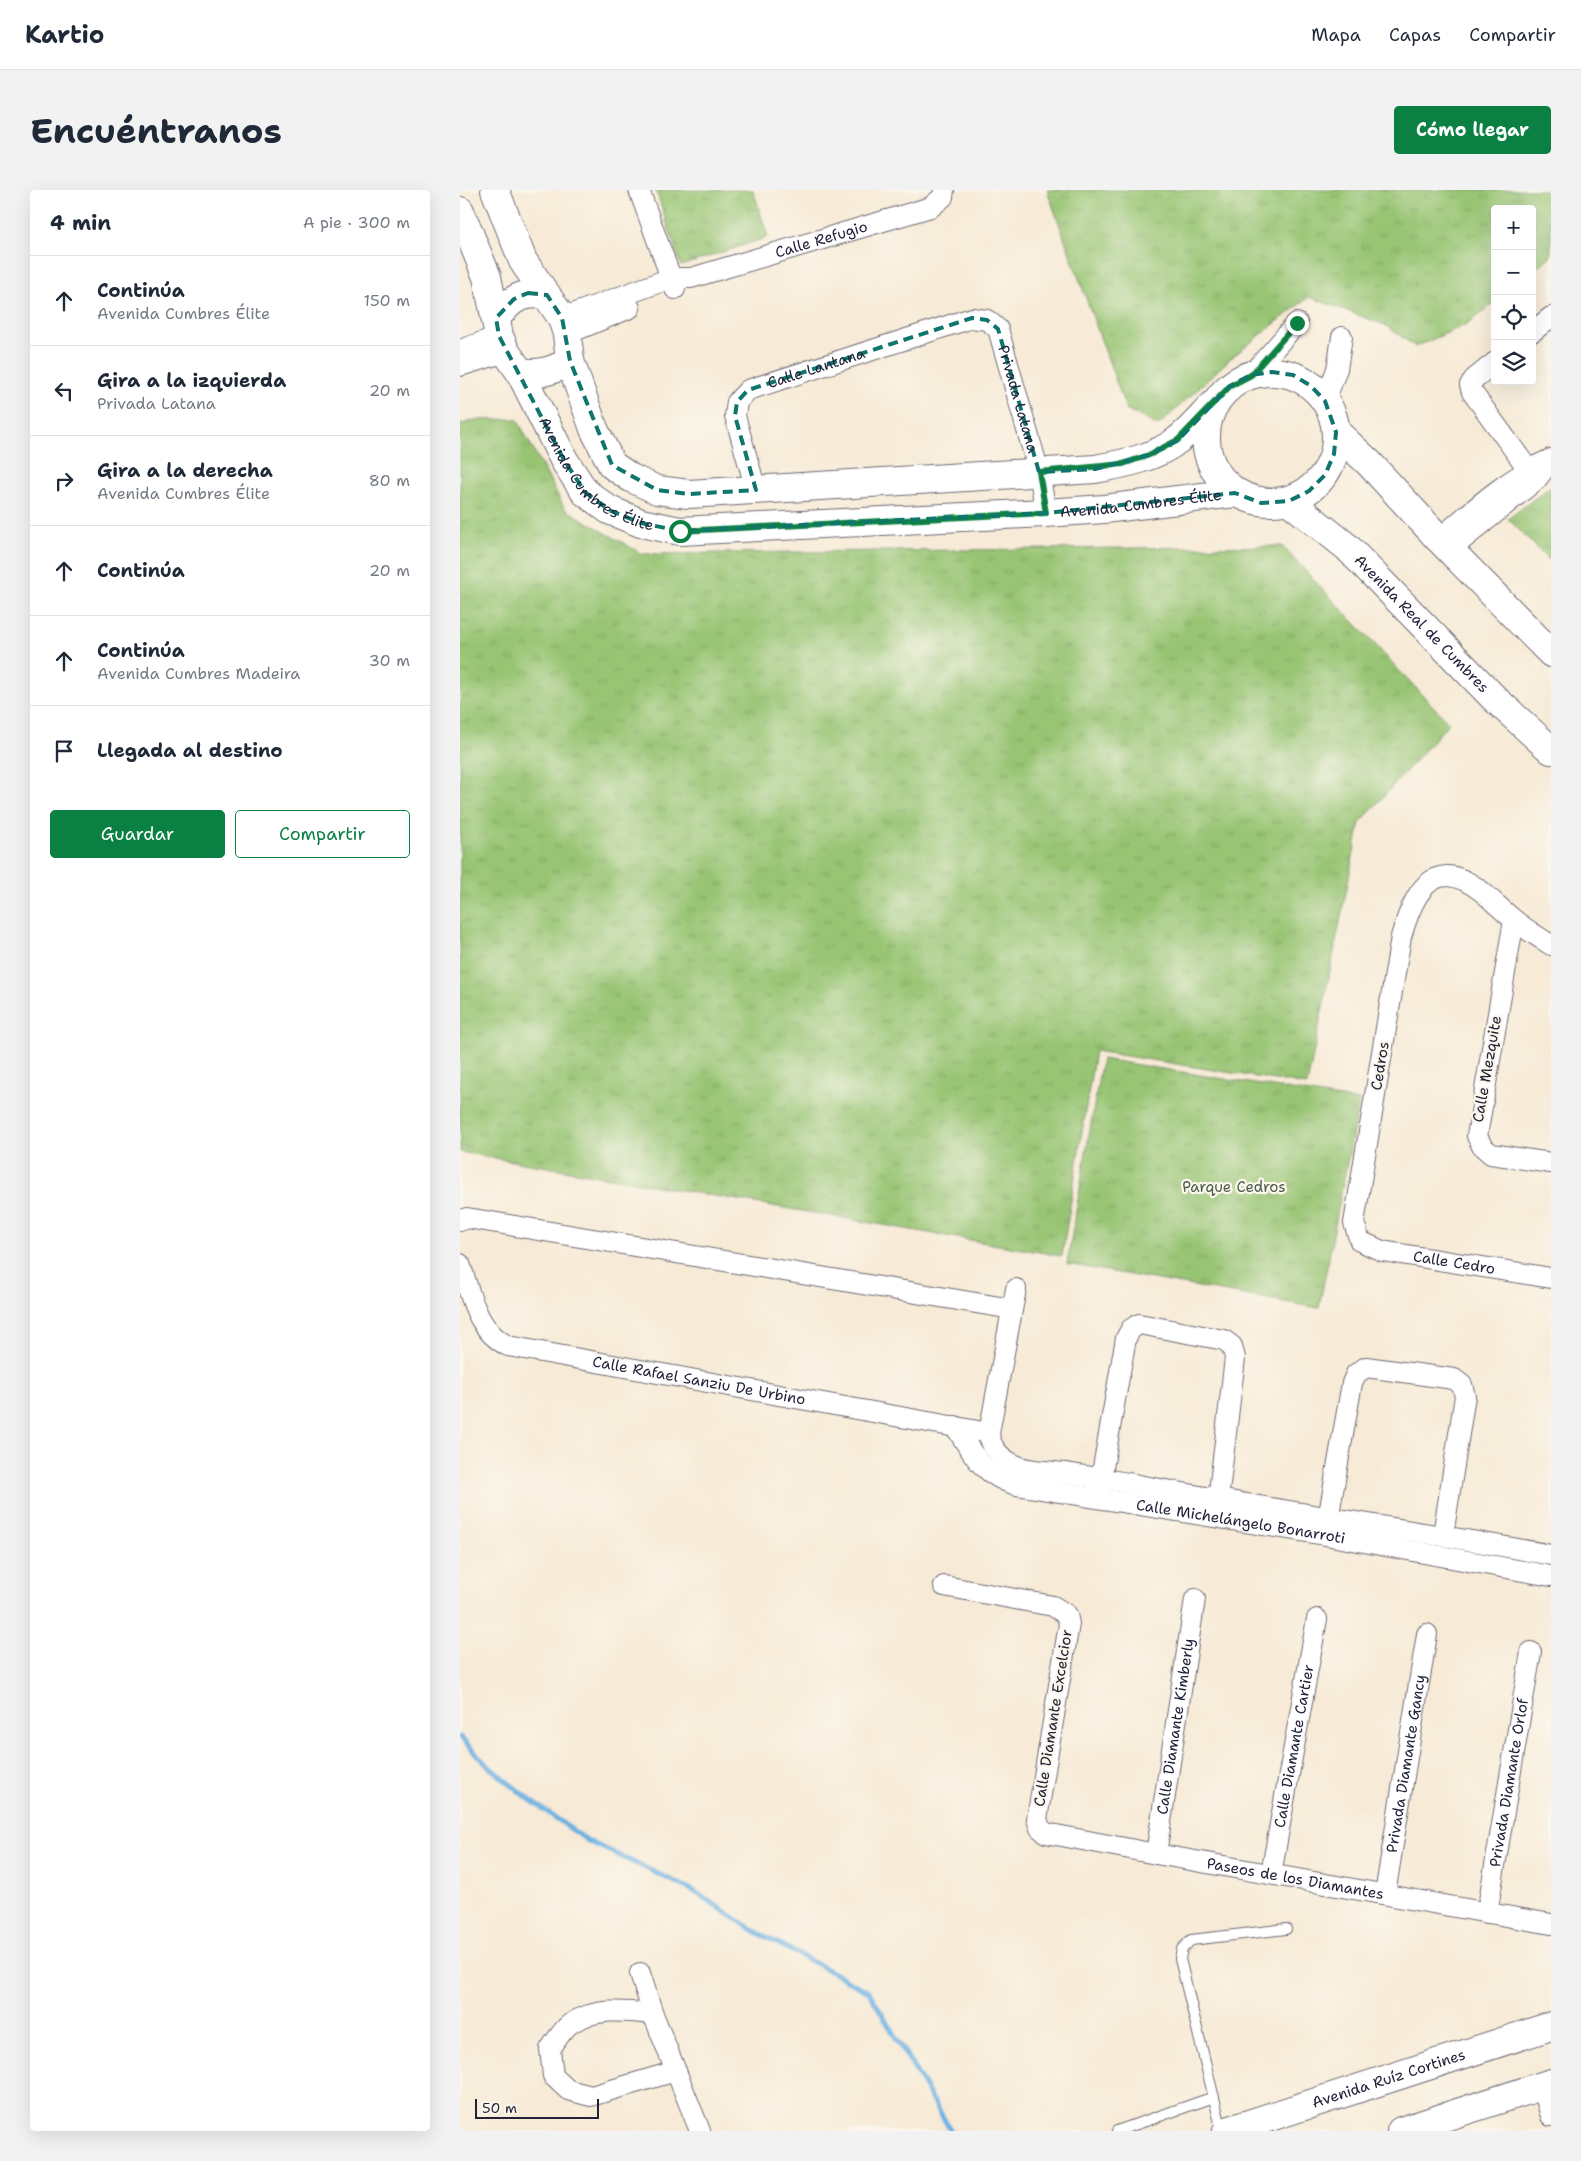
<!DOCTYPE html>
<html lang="es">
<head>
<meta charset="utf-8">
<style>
	:root { --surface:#fff; --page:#f2f2f3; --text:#1f2937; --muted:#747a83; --line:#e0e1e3; --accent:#0b8043 }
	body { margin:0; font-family:"Shantell Sans",sans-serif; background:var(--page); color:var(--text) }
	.controls { position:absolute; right:15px; top:15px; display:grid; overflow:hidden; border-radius:5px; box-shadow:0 5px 20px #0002 }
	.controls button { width:45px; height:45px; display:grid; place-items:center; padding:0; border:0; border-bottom:1px solid var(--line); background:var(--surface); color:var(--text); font:25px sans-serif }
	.scale { position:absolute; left:15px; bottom:12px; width:124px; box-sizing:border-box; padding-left:5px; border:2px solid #22223b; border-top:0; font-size:14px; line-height:18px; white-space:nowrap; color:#22223b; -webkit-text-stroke:4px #fbf7ec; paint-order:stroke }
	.stop { position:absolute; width:15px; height:15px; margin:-11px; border:4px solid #0b8043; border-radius:50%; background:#fff }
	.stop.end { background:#0b8043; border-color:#fff; box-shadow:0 1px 5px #0008 }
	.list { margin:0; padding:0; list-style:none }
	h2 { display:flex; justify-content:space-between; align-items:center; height:65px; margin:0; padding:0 20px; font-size:21px }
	h2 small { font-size:16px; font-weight:400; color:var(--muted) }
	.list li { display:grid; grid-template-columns:32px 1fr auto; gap:15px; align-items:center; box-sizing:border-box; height:90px; padding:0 20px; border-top:1px solid var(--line) }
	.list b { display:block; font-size:19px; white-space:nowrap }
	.list p { margin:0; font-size:16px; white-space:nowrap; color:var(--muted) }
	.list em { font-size:16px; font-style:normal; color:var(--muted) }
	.actions { display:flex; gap:10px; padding:15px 20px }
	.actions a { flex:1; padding:11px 0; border:1px solid var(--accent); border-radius:5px; text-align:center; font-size:18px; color:var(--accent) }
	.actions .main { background:var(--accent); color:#fff }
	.icon { flex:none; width:28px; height:28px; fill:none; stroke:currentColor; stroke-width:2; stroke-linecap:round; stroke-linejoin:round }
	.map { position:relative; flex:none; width:1091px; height:1941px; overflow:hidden; border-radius:5px }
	header { display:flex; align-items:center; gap:30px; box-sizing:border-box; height:70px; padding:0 25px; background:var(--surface); border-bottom:1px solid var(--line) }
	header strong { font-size:24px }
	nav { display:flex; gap:28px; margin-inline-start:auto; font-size:18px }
	.intro { display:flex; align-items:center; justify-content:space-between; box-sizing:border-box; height:120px; padding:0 30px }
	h1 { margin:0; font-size:35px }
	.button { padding:12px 22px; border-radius:5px; background:var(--accent); color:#fff; font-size:18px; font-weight:700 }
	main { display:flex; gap:30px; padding:0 30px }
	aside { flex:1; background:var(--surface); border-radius:5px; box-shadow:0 5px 20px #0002 }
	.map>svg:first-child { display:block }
	.grass { fill:url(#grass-tufts); stroke:#5d7457 }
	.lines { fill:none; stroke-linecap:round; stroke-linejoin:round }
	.stream { stroke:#6cb1e2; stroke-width:5 }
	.lane-casing { stroke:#6d6871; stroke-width:12 }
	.street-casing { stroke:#6d6871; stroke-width:22 }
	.secondary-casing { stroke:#6d6871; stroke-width:30 }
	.lane { stroke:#fff; stroke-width:10 }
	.street { stroke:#fff; stroke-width:20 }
	.secondary { stroke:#fff; stroke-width:28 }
	.route { stroke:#0b8043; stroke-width:6 }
	.marked { fill:none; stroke:#0f766e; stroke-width:4; stroke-dasharray:10 6; stroke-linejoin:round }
	.labels { text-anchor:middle; stroke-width:4.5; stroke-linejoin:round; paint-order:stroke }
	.street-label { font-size:15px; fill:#22223b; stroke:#fbf7ec }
	.park-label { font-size:15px; fill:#4b5b4f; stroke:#fbf7ec }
</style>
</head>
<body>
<header>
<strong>Kartio</strong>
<nav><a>Mapa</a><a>Capas</a><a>Compartir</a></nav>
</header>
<div class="intro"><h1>Encuéntranos</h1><a class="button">Cómo llegar</a></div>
<main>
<aside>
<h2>4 min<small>A pie · 300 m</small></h2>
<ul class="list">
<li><svg class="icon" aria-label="ahead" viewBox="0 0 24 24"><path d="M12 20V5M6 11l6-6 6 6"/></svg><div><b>Continúa</b><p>Avenida Cumbres Élite</p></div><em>150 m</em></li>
<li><svg class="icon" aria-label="left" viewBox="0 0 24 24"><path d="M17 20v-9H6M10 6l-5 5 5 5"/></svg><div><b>Gira a la izquierda</b><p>Privada Latana</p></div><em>20 m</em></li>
<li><svg class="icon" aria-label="right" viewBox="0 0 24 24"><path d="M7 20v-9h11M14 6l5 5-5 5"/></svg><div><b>Gira a la derecha</b><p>Avenida Cumbres Élite</p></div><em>80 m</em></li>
<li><svg class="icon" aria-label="ahead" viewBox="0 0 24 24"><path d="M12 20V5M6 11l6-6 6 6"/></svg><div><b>Continúa</b></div><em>20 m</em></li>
<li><svg class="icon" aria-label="ahead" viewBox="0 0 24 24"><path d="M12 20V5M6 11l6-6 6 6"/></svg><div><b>Continúa</b><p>Avenida Cumbres Madeira</p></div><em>30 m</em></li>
<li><svg class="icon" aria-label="arrive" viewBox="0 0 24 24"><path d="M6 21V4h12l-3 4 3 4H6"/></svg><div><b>Llegada al destino</b></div></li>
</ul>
<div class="actions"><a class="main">Guardar</a><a>Compartir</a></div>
</aside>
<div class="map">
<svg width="1091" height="1941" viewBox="0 0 1091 1941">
	<defs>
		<pattern id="grass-tufts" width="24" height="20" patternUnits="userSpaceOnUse" patternTransform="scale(1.25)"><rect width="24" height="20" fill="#98c573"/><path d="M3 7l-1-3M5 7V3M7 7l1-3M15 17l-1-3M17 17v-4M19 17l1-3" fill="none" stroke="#83a964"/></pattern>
	</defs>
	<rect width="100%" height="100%" fill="#fbf7ec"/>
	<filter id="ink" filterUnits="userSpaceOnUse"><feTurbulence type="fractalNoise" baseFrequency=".02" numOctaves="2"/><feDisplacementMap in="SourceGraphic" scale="10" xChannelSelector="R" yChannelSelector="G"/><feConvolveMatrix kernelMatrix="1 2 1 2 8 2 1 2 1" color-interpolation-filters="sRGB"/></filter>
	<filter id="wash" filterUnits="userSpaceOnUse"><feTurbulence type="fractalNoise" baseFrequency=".0096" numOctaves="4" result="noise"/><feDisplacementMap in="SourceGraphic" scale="20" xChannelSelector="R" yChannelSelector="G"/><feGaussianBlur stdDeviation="1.12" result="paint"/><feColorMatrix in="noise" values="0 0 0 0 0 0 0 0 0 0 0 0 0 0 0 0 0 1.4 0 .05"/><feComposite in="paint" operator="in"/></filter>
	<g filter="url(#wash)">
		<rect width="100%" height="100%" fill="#f7ead6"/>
		<path class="grass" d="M196,0H293L308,47L221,76Z
			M587,0H1091V66L1072,81V19H1035V112L1007,134L956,157L925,135L849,107L771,168L698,236L666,219Z
			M57,229L105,319L182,364L822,356L989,533L900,633L847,895L635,861L602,1066L0,962V235L14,230Z
			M1091,296V372L1048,329Z
			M642,869L899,911L859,1118L607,1074Z"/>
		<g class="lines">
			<path class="stream" d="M0,1547L28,1576L66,1607L128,1651L232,1700L293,1740L409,1802L491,1941"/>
		</g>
	</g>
	<g filter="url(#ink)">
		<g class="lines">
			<g class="lane-casing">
				<path id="lane" d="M657,1941L754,1907
					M762,1941L720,1769L722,1759L731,1750L826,1739"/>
			</g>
			<g class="street-casing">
				<g id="street">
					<path d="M179,0L215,99"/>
					<path id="s1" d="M102,128L211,88H231L471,17L483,7L484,0"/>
					<path d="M1072,142L1091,127"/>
					<path d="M107,144L170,118"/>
					<path d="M0,160L39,146"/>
					<path d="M1035,172L1014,189L1010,195L1012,202L1076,290"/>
					<path d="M0,176L46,162"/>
					<path d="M791,185L837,133"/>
					<path d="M865,211L877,179L882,147"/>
					<path id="s2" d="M296,300L275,226L277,212L288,200L512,128L527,130L538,139L579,282L586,323"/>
					<path d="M979,349C1014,319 1048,287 1091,269"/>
					<path d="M990,360L1076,290L1083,281"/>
					<path d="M1054,730L1017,946L1022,956L1031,964L1091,973"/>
					<path id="s3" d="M1091,755C1078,747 1065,739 1053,729C1042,720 1032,710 1021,701C972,663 953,705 941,747L894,1033L900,1051L922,1061L1091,1088"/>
					<path d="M0,1031L7,1028L552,1119"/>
					<path id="s4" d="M0,1074C11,1105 16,1140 48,1156L529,1243"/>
					<path d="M556,1099L529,1243C531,1261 544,1271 560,1277C574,1281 591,1281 605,1283C631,1287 657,1291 684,1296C819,1321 956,1340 1091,1365"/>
					<path id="s5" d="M495,1236C513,1264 522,1285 556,1295L865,1345L1091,1386"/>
					<path d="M639,1300L666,1148L671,1139L679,1134L764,1150L772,1156L775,1168L758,1310"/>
					<path d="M866,1341L892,1193L896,1184L906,1177L994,1189L1002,1195L1005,1206L983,1345"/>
					<path id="s6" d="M484,1396L593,1416L607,1425L609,1434L577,1629L580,1638L586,1643L696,1664L1091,1734"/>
					<path id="s7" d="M696,1664L735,1409"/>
					<path id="s8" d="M811,1684L857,1429"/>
					<path id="s9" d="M925,1704L967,1444"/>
					<path id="s10" d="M1027,1723L1071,1462"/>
					<path d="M180,1783L193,1824L240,1941"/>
					<path d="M193,1824C165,1821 135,1817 110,1834C102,1840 96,1851 90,1859L93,1886L108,1900L131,1906L216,1881"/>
					<path d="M1082,1896L1091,1926"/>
				</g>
			</g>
			<g class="secondary-casing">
				<g id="secondary">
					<path d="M35,0L63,71L102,128L107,144L110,171L134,239L152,275L171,288L197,300L229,304L635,279C663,274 696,268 719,249C732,239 743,225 755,213"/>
					<path id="s11" d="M0,21L27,87L39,146L46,162L60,182L104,270L125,302L149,320L181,333L220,341L586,323L644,319L775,303"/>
					<path d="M36,128C52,108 61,102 87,105"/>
					<path d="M60,182C79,185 93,181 110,171"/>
					<circle cx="811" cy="247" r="65"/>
					<path d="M876,242L909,273L979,349L1091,463"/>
					<path id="s12" d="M829,311L887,357L1035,509L1091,560"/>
					<path id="s13" d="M767,1941L1091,1836"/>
					<path d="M941,1941L1091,1893"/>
				</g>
			</g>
			<use href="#lane" class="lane"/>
			<use href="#street" class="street"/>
			<use href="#secondary" class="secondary"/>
		</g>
	</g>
	<g class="lines" filter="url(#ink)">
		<path class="route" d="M220,341L586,323L579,282L663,274L689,265L718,250L770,196L791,185L837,133"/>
	</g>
	<path class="marked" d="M68,103L87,105L102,128L110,171L152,275L197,300L229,304L296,300L275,226L277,212L288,200L512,128L527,130L538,139L579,282L635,279L689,265L718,250L770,196L791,185L812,182L833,185L851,196L865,211L876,242L874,264L865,285L849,301L829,311L801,313L775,303L586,323L220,341L181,333L149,320L125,302L104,270L39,146L36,128L54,109Z"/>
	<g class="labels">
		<g class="street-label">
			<text dy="5" stroke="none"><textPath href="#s1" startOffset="272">Calle Refugio</textPath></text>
			<text dy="5" stroke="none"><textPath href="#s2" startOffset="179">Calle Lantana</textPath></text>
			<text dy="5" stroke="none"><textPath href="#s2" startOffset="445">Privada Latana</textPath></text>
			<text dy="5" stroke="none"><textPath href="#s11" startOffset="306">Avenida Cumbres Élite</textPath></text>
			<text dy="5" stroke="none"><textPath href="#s11" startOffset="876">Avenida Cumbres Élite</textPath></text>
			<text dy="5" stroke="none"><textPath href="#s12" startOffset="181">Avenida Real de Cumbres</textPath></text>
			<text transform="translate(920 876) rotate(-81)" y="5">Cedros</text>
			<text transform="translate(1027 879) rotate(-80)" y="5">Calle Mezquite</text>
			<text dy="5" stroke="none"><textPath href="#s3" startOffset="614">Calle Cedro</textPath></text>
			<text dy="5" stroke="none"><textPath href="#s4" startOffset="292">Calle Rafael Sanziu De Urbino</textPath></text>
			<text dy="5" stroke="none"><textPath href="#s5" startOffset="315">Calle Michelángelo Bonarroti</textPath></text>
			<text transform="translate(593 1528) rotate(-81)" y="5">Calle Diamante Excelcior</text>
			<text dy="5" stroke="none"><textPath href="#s7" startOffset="129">Calle Diamante Kimberly</textPath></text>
			<text dy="5" stroke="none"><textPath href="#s8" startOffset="130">Calle Diamante Cartier</textPath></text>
			<text dy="5" stroke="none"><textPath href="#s9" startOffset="132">Privada Diamante Gancy</textPath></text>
			<text dy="5" stroke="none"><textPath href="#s10" startOffset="132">Privada Diamante Orlof</textPath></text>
			<text dy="5" stroke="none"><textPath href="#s6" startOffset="605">Paseos de los Diamantes</textPath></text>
			<text dy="5" stroke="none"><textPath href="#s13" startOffset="170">Avenida Ruíz Cortines</textPath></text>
		</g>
		<g class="park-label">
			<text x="774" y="1002">Parque Cedros</text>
		</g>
	</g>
</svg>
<div class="controls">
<button>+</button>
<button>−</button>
<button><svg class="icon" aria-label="locate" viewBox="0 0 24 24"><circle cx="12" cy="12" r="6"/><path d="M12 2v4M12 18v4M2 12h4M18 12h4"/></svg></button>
<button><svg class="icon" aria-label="layers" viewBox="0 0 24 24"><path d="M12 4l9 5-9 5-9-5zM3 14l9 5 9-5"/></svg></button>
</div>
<div class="scale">50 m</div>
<div class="stop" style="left:220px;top:341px"></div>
<div class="stop end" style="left:837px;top:133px"></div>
</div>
</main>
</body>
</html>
